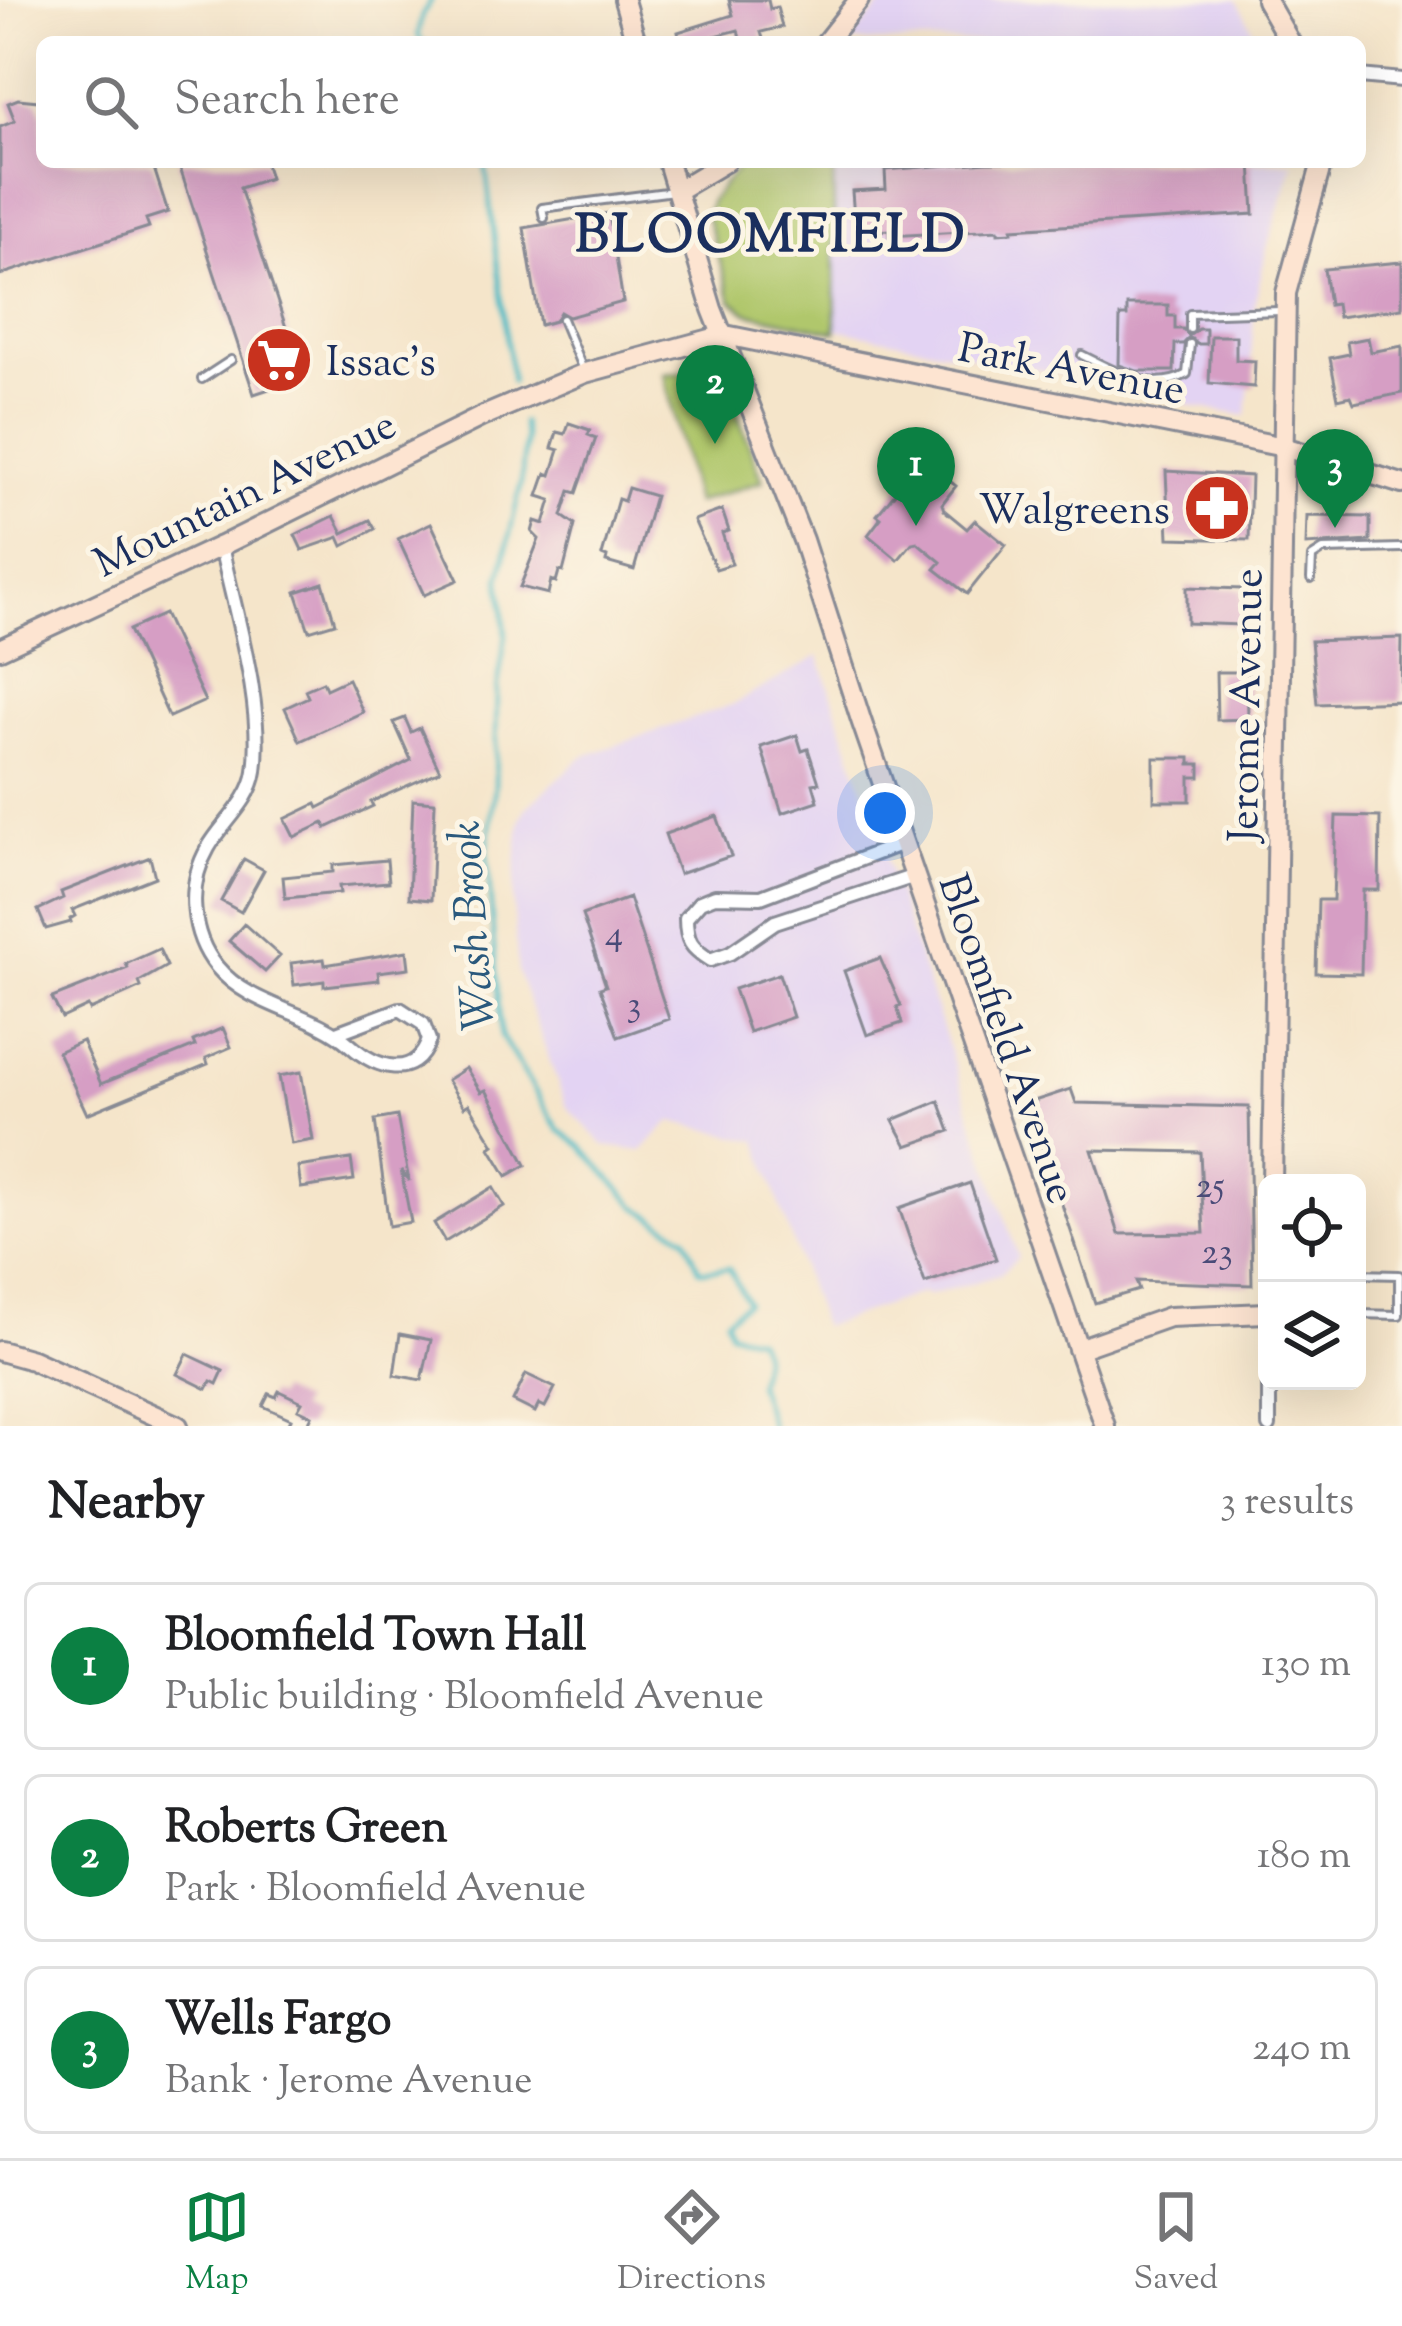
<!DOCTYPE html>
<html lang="en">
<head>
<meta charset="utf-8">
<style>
	:root { --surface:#fff; --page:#f2f2f2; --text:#202124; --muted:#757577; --line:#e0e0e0; --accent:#0b8043 }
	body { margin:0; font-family:"Sorts Mill Goudy",serif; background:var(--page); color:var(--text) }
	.controls { position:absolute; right:36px; bottom:36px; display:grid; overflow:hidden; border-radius:18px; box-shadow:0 12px 48px #0002 }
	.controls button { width:108px; height:108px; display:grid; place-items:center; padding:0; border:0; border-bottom:3px solid var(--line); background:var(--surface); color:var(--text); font:60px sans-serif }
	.you { position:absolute; left:885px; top:813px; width:42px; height:42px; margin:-30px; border:9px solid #fff; border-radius:50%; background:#1a73e8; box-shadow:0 0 0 18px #1a73e833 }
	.badge { display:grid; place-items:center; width:78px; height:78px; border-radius:50%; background:var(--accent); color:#fff; font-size:39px; font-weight:700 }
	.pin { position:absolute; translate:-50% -99px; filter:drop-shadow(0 3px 6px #0008) }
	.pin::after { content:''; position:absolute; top:63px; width:42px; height:36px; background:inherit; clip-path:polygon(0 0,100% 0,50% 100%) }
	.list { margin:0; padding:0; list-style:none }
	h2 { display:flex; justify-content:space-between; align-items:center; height:156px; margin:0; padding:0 48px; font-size:51px }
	h2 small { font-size:39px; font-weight:400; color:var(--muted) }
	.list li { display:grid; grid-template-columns:78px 1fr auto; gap:36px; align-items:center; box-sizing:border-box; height:168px; margin:0 24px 24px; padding:0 24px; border:3px solid var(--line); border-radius:18px }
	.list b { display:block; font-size:45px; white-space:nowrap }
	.list p { margin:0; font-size:39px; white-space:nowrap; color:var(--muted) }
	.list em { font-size:39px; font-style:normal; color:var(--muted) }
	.icon { flex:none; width:66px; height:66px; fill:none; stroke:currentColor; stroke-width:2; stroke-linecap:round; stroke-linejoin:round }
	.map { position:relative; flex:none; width:1402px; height:1426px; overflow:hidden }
	.search { position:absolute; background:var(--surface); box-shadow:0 12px 48px #0002; left:36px; right:36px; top:36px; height:132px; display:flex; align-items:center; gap:30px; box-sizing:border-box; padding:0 42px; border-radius:18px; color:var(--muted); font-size:45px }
	.sheet { height:732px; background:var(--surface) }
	nav { display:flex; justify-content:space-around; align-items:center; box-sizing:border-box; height:168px; border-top:3px solid var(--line); background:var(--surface); font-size:33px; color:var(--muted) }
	nav a { display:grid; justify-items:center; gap:6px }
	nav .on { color:var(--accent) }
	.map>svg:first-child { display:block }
	.built { fill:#e3d3f3 }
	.green { fill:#b0c76c; stroke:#667b65; stroke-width:3 }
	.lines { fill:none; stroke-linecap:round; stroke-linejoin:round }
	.stream { stroke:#4ebcc6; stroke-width:4.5 }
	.building { fill:#d69ec4; fill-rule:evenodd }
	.lane-casing { stroke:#888a94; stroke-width:12 }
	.street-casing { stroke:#888a94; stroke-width:18 }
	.secondary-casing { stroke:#888a94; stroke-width:24 }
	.lane { stroke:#fff; stroke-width:6 }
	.street { stroke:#fff; stroke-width:12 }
	.secondary { stroke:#fde4d1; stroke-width:18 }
	.labels { text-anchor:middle; stroke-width:10; stroke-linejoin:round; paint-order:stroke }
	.number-label { font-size:36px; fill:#4a4b78 }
	.poi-label { font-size:42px; fill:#1b2f5e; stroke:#fcf5e5; text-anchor:start }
	.street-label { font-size:42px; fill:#1b2f5e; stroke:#fcf5e5 }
	.water-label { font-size:45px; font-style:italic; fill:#2a597d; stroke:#fcf5e5 }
	.district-label { font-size:54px; font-weight:bold; letter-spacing:3px; fill:#1b2f5e; stroke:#fcf5e5 }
</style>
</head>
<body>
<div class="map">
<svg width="1402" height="1426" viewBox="0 0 1402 1426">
	<rect width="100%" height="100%" fill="#fcf5e5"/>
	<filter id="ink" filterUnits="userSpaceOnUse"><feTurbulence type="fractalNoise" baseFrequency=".00833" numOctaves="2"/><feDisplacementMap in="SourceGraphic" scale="24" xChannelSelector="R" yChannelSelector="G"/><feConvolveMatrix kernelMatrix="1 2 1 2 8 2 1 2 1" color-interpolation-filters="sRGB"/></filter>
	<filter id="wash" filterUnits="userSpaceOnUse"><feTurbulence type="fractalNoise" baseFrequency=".004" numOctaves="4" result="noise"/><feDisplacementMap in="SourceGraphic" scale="48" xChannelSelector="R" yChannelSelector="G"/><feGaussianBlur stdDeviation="2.7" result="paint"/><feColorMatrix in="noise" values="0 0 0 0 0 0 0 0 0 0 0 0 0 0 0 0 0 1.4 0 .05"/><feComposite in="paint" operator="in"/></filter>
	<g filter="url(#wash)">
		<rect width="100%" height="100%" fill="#f5e5ca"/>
		<path class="built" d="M887,0H1236L1260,42H848Z
			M833,162H1294L1268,244L1255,301L1247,416L1196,407L1163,394L836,329Z
			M819,656L1018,1257L999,1275L927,1296L922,1293L822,1327L758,1141L671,1121L642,1151L605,1146L566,1106L518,972L513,899L520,820L525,809L582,757L734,704Z"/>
		<path class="green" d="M742,162H833L836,332L748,313L732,301L706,215L711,200Z
			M695,372L708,375L725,406L733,403L763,481L695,503L664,374Z"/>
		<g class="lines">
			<path class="stream" d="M423,42L418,36L422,15L432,0
				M485,162L512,382
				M522,422L525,439L521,484L500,579L506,635L497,691L495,786L487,853L501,1036L559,1130L582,1147L637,1207L685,1237L700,1271L729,1268L747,1302L726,1319L730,1332L757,1338L763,1353L757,1384L771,1426"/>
		</g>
		<g id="blocks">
			<path class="building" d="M729,0H768L770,9L777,7L782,27L761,32L764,42H741L738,30L711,37L712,42H680L678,32L733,15Z
				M18,99L38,101L42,114V162H152L168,212L146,219L149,227L0,275V127L15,121L8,103Z
				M178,162H265L270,178L240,188L302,376L297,380L254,394Z
				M987,162H1251L1254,214L1012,229V232L998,233V230L889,236V230L855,232L852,191L886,189L885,170Z
				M609,213L623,302L569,317L560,312L555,321L540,325L524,228Z
				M1402,262V308L1338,317L1336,304L1329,305L1324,269Z
				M1127,305H1168V316H1175V329H1183L1189,336L1198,329H1206V344H1197L1190,337L1183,344H1175L1174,371H1137L1119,365L1120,316H1127Z
				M1211,336H1236V360L1255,361L1254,387L1209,383Z
				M1368,338L1371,352L1402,346V393L1354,403L1351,396L1338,399L1330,358L1349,354L1347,342Z
				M569,423L590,430L588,435L596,438L577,493L570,491L562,516L575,525L563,572L559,571L556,582L551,580L548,594L520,587L539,539L532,532L535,521L544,524L551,500L538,496L546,473L551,475L559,450L552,448L557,432L565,434Z
				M928,463L956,486L942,504L944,510L967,529L975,520L1006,545L967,594L935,569L941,562L917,542L912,543L898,560L868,535L881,518L877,515L908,477L913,481Z
				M1166,471L1251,476L1249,540L1169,538Z
				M628,488L655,496L634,570L606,562L607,557L602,555L618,499L624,501Z
				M722,510L729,531L722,533L732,564L716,569L694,520Z
				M334,516L343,533L370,520L375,529L343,546L339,537L302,550L295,535Z
				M1307,516L1370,517V541L1306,545Z
				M431,523L458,580L424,595L398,539Z
				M323,583L335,623L309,631L296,592Z
				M1187,587L1242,589L1241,625L1187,623Z
				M164,614L205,701L169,717L129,630Z
				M1402,638L1401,701L1317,704L1311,641Z
				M1216,672H1247L1248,719L1217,720Z
				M348,679L363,712L300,741L285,708L308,697L305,690L323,682L326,689Z
				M405,718L411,732L420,728L440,771L371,802L373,806L326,828L324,823L294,837L285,819L316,804L318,808L411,760L394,722Z
				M797,735L802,751L808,749L819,783L813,784L818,801L782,813L761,747Z
				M1154,758H1190V764H1200V777H1190V801H1154Z
				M413,800L435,802L431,900L409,898Z
				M717,816L731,856L679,874L665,834Z
				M1336,816L1380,817L1379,890H1363L1361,974L1316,973L1318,900H1333Z
				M150,857L155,877L72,910L75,916L70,919L71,922L46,929L38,910L63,898L61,892Z
				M244,859L264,870L241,912L221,901Z
				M387,860L389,882L339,886L340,893L285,898L283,877L333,872V865Z
				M629,898L669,1019L618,1037L600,988L606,986L582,915Z
				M244,924L280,956L265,972L229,941Z
				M159,949L167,966L139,982L141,987L90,1010L88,1006L62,1018L52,998L128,968L126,964Z
				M407,951L409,968L378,972L379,980L324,986V981L294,985L291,963L324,959L325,965Z
				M880,958L901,1006L897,1007L902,1023L867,1035L844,971Z
				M779,974L793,1017L749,1032L734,989Z
				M223,1028L231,1047L206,1058L208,1064L87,1114L58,1052L82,1041L101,1084L195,1046L193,1041Z
				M466,1068L481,1092L486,1090L526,1165L507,1176L490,1148L494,1145L469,1104L464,1107L447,1080Z
				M301,1072L313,1140L291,1144L279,1076Z
				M1071,1089L1076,1103L1249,1107L1252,1285L1136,1281L1139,1290L1095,1303L1028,1103ZM1092,1150L1200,1152L1204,1233L1119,1234Z
				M939,1101L950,1131L907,1146L893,1120Z
				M397,1116L409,1181L401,1170L411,1222L389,1226L375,1120Z
				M351,1159L354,1180L301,1188L298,1167Z
				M970,1183L996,1259L925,1283L899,1208Z
				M493,1187L504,1206L445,1242L434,1223Z
				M400,1334L431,1340L422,1380L394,1375Z
				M187,1354L223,1371L217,1384L211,1381L207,1389L177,1374Z
				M526,1374L555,1388L545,1407L539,1404L535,1412L513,1401Z
				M279,1391L302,1402L298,1409L312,1416L307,1426H288L291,1419L263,1406L269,1394L276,1397Z"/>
		</g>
	</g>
	<g filter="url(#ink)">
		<use href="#blocks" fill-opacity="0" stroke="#888a94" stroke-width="3"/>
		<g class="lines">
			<g class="lane-casing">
				<path id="lane" d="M544,218L542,208L674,191
					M562,319L583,370
					M1190,329V314L1280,311
					M1082,355C1114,371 1152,394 1187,374L1190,344
					M202,379L231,360
					M1311,579L1312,557L1323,550L1402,548
					M1357,1274L1399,1275V1315L1357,1314"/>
			</g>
			<g class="street-casing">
				<path id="street" d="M1360,76L1402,80
					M221,546C235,613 264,704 255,771C251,801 222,823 208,848C186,886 191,935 217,967C251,1008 312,1011 350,1045C376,1068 415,1081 429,1040L423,1024L400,1009L336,1033
					M903,843L761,897L715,896L700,902L686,918C686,941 691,948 710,960L730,953L775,922L915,876
					M1269,1426V1381"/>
			</g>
			<g class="secondary-casing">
				<path id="secondary" d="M624,0L636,42
					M1266,0L1290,42
					M826,42L859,0
					M668,162L712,309L803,540L861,720L1105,1426
					M678,190L725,162
					M0,649L221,546L481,417L585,373L725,335L1284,447L1402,484
					M1272,1183L1286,293L1322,162
					M1078,1349L1169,1317L1267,1313
					M0,1351L32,1360L178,1426"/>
			</g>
			<use href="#lane" class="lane"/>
			<use href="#street" class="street"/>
			<use href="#secondary" class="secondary"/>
		</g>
	</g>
	<defs>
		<g id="supermarket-disc" transform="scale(3.45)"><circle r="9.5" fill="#c8321e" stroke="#fcf5e5"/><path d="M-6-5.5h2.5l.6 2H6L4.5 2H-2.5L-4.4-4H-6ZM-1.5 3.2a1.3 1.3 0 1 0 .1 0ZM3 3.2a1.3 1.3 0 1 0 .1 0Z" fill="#fff"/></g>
		<g id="pharmacy-disc" transform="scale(3.45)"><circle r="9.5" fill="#c8321e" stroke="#fcf5e5"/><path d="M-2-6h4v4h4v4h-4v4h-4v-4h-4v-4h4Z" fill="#fff"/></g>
	</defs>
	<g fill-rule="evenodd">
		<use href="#supermarket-disc" x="279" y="360"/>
		<use href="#pharmacy-disc" x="1217" y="508"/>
	</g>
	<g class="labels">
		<g class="number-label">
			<text x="614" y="945">4</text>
			<text x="634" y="1016">3</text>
			<text x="1210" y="1197">25</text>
			<text x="1217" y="1263">23</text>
		</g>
		<g class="poi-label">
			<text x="326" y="375">Issac's</text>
			<text x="1170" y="523" text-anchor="end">Walgreens</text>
		</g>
		<g class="street-label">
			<text transform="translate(1072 367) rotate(11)" y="15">Park Avenue</text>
			<text transform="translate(244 492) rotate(-26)" y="15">Mountain Avenue</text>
			<text transform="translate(1244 705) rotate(-89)" y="15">Jerome Avenue</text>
			<text transform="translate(1009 1038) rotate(71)" y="15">Bloomfield Avenue</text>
		</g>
		<g class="water-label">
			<text transform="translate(470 926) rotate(-94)" y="16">Wash Brook</text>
		</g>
		<g class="district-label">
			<text x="771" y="251">BLOOMFIELD</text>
		</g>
	</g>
</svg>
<div class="controls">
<button><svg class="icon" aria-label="locate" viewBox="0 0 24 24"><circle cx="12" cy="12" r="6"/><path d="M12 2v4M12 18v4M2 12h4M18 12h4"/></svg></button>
<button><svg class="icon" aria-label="layers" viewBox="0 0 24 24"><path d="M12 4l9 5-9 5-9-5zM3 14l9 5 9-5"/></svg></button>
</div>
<div class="you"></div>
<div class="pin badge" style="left:916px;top:526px">1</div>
<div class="pin badge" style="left:715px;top:444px">2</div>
<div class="pin badge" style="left:1335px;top:528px">3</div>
<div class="search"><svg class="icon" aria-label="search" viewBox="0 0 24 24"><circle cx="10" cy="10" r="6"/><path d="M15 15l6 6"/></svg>Search here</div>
</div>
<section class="sheet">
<h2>Nearby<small>3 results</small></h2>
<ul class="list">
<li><span class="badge">1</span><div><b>Bloomfield Town Hall</b><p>Public building · Bloomfield Avenue</p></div><em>130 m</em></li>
<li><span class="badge">2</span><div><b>Roberts Green</b><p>Park · Bloomfield Avenue</p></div><em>180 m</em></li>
<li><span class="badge">3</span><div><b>Wells Fargo</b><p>Bank · Jerome Avenue</p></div><em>240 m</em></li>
</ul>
</section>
<nav>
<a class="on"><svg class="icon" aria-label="map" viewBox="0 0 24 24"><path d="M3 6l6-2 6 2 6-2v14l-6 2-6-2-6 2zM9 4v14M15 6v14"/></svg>Map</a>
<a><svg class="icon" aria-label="directions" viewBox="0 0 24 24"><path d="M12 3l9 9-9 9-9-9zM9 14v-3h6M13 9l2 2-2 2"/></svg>Directions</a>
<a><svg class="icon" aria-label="saved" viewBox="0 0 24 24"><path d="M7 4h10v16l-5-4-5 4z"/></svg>Saved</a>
</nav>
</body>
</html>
